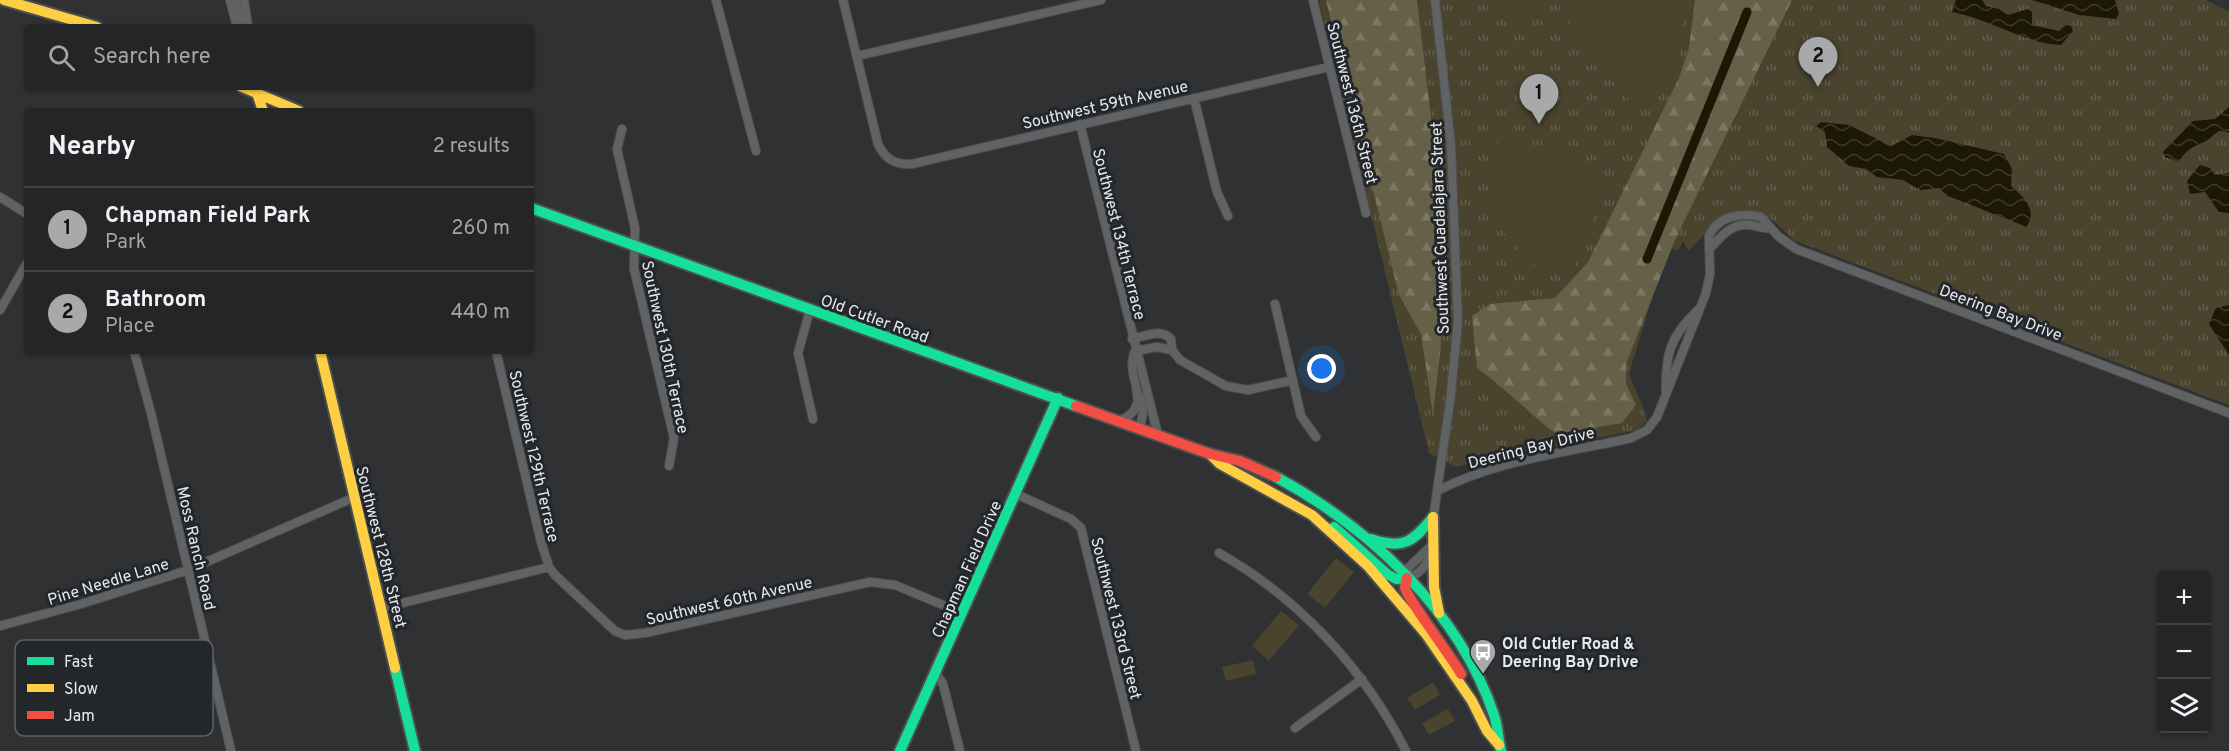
<!DOCTYPE html>
<html lang="en">
<head>
<meta charset="utf-8">
<style>
	:root { --surface:#232526; --page:#2b2d2e; --text:#f1f3f6; --muted:#a3a5a7; --line:#404243; --accent:#a7a9ab }
	body { margin:0; font-family:Overpass,sans-serif; background:var(--page); color:var(--text) }
	.controls { position:absolute; right:18px; bottom:18px; display:grid; overflow:hidden; border-radius:6px; box-shadow:0 2px 4px #0004 }
	.controls button { width:54px; height:54px; display:grid; place-items:center; padding:0; border:0; border-bottom:2px solid var(--line); background:var(--surface); color:var(--text); font:30px sans-serif }
	.you { position:absolute; left:1322px; top:369px; width:21px; height:21px; margin:-15px; border:4px solid #fff; border-radius:50%; background:#1a73e8; box-shadow:0 0 0 9px #1a73e833 }
	.badge { display:grid; place-items:center; width:39px; height:39px; border-radius:50%; background:var(--accent); color:#111; font-size:20px; font-weight:700 }
	.pin { position:absolute; translate:-50% -50px; filter:drop-shadow(0 2px 3px #0008) }
	.pin::after { content:''; position:absolute; top:32px; width:21px; height:18px; background:inherit; clip-path:polygon(0 0,100% 0,50% 100%) }
	.list { margin:0; padding:0; list-style:none }
	h2 { display:flex; justify-content:space-between; align-items:center; height:78px; margin:0; padding:0 24px; font-size:26px }
	h2 small { font-size:20px; font-weight:400; color:var(--muted) }
	.list li { display:grid; grid-template-columns:39px 1fr auto; gap:18px; align-items:center; box-sizing:border-box; height:84px; padding:0 24px; border-top:2px solid var(--line) }
	.list b { display:block; font-size:22px; white-space:nowrap }
	.list p { margin:0; font-size:20px; white-space:nowrap; color:var(--muted) }
	.list em { font-size:20px; font-style:normal; color:var(--muted) }
	.icon { flex:none; width:33px; height:33px; fill:none; stroke:currentColor; stroke-width:2; stroke-linecap:round; stroke-linejoin:round }
	.map { position:relative; flex:none; width:2229px; height:751px; overflow:hidden }
	.search { position:absolute; background:var(--surface); box-shadow:0 2px 4px #0004; left:24px; top:24px; width:510px; height:66px; display:flex; align-items:center; gap:15px; box-sizing:border-box; padding:0 21px; border-radius:6px; color:var(--muted); font-size:22px }
	.panel { position:absolute; background:var(--surface); box-shadow:0 2px 4px #0004; left:24px; top:108px; width:510px; height:246px; border-radius:6px }
	.map>svg:first-child { display:block }
	.grass { fill:url(#grass-tufts) }
	.forest { fill:url(#forest-firs) }
	.garden { fill:#4a442f }
	.water { fill:url(#water-waves) }
	.lines { fill:none; stroke-linecap:round; stroke-linejoin:round }
	.canal { stroke:#1d1805; stroke-width:9 }
	.street-casing { stroke:#4d4f50; stroke-width:10 }
	.fast-casing { stroke:#4d4f50; stroke-width:14 }
	.slow-casing { stroke:#4d4f50; stroke-width:14 }
	.jam-casing { stroke:#4d4f50; stroke-width:14 }
	.street { stroke:#616263; stroke-width:8 }
	.fast { stroke:#16e098; stroke-width:10 }
	.slow { stroke:#ffcf43; stroke-width:10 }
	.jam { stroke:#f24e42; stroke-width:10 }
	.labels { text-anchor:middle; stroke-width:6; stroke-linejoin:round; paint-order:stroke }
	.street-label { font-size:16px; fill:#e7eaec; stroke:#23272b }
	.poi-label { font-size:16px; font-weight:bold; fill:#e7eaec; stroke:#23272b; text-anchor:start }
	.key { fill:#23272b; stroke:#5e6265; stroke-width:1.5 }
	.key-label { font-size:16px; fill:#e7eaec }
</style>
</head>
<body>
<div class="map">
<svg width="2229" height="751" viewBox="0 0 2229 751">
	<defs>
		<pattern id="grass-tufts" width="24" height="20" patternUnits="userSpaceOnUse" patternTransform="scale(1.5)"><rect width="24" height="20" fill="#4a442f"/><path d="M3 7l-1-3M5 7V3M7 7l1-3M15 17l-1-3M17 17v-4M19 17l1-3" fill="none" stroke="#645f4d"/></pattern>
		<pattern id="forest-firs" width="22" height="20" patternUnits="userSpaceOnUse" patternTransform="scale(1.5)"><rect width="22" height="20" fill="#656047"/><path d="M5 1l3.5 6h-7zM16 11l3.5 6h-7z" fill="#7b7762"/></pattern>
		<pattern id="water-waves" width="16" height="10" patternUnits="userSpaceOnUse" patternTransform="scale(1.5)"><rect width="16" height="10" fill="#1d1805"/><path d="M0 5q4-4 8 0t8 0" fill="none" stroke="#3e3a2a"/></pattern>
	</defs>
	<rect width="100%" height="100%" fill="#2f3133"/>
	<path class="grass" d="M1319,0H1777L1722,143L1783,0H2206L2229,12V405L1793,240C1750,191 1726,209 1689,251L1683,241L1678,251L1668,247L1629,373C1634,389 1645,406 1647,421L1637,430L1455,467L1429,453Z"/>
	<path class="forest" d="M1326,0H1417L1440,193L1441,346L1433,414L1421,334L1399,295Z
		M1695,0H1792L1675,240L1626,364V384L1636,405L1622,423L1556,434C1529,413 1506,389 1477,368L1472,316L1490,304L1555,298L1588,262L1679,78L1689,48Z"/>
	<path class="garden" d="M1487,0H1555L1521,30L1511,29Z
		M1595,0H1678L1686,38L1669,81L1639,111L1570,32V22Z
		M1499,131L1603,173L1607,182L1568,280L1529,262L1499,227L1492,178Z
		M1336,558L1354,572L1325,608L1307,594Z
		M1281,611L1299,625L1269,661L1252,646Z
		M1253,660L1256,674L1226,681L1222,667Z
		M1433,682L1440,695L1415,710L1407,698Z
		M1448,709L1455,721L1429,735L1422,723Z"/>
	<path class="water" d="M1956,0H1982L1986,6L1999,9L2008,15L2028,9L2032,12V25L2059,31L2066,25L2071,26L2073,31L2061,45C2022,43 1991,19 1952,12Z
		M2032,0H2115L2119,14L2116,19L2079,15Z
		M2229,107V133C2217,128 2217,133 2209,139C2195,148 2189,145 2179,162L2165,157L2163,152L2193,121L2215,119Z
		M1821,122L1849,125L1891,146L1912,135L1935,138L2004,154L2012,169L2011,186C2023,196 2039,211 2026,227L2022,225L1948,196L1939,188L1920,190L1903,180L1877,177L1866,169L1849,166L1827,147L1825,132L1816,126Z
		M2200,165L2210,168L2215,175L2229,173V213L2219,212L2205,192L2190,194L2187,181Z
		M2229,305V355L2209,324L2216,308Z"/>
	<g class="lines">
		<path class="canal" d="M1647,259L1747,12"/>
		<g class="street-casing">
			<path id="street" d="M230,0L237,27
				M235,0L240,20
				M244,0L248,27
				M716,0L756,151
				M843,0L878,144C885,159 895,165 912,164L1329,67
				M1313,0L1366,213
				M1435,0L1451,145L1458,321L1450,402L1437,491
				M857,56L1101,0
				M1194,98L1217,192L1228,216
				M1080,124L1158,435
				M622,129L617,149L635,228L634,269L674,438L669,466
				M0,197L27,214
				M1709,250C1720,237 1731,223 1750,225C1757,226 1763,229 1770,228
				M1275,304L1301,416L1316,437
				M0,310L27,263
				M810,310L798,353L813,419
				M1132,339C1145,336 1161,328 1171,339L1172,350L1180,360L1226,386L1248,390L1293,380
				M134,351L151,413L231,751
				M496,351L541,542L549,567L555,575L615,631L625,635L645,633L870,582L895,585L962,613
				M1135,351L1157,347L1172,350
				M1666,393C1665,355 1670,336 1698,310
				M1119,421C1157,405 1123,378 1135,351
				M1140,429L1143,412L1140,397
				M1016,494L1071,519L1081,528L1136,751
				M1433,522L1437,491C1497,460 1565,453 1631,438L1647,430L1657,417L1706,293L1710,274L1709,236C1718,216 1741,212 1761,217L1778,236L1796,249L2229,413
				M1431,552C1429,564 1419,575 1407,578L1408,568L1432,545
				M1219,553C1300,599 1364,669 1406,751
				M382,608L549,567
				M0,626L81,604L188,570L355,497
				M936,673L943,684L960,751
				M1295,728L1362,679"/>
		</g>
		<g class="fast-casing">
			<path id="fast" d="M531,208L1076,406
				M1276,477C1370,528 1459,611 1494,715C1498,727 1498,739 1501,751
				M1334,527L1387,574L1396,579L1407,578
				M1371,539C1403,550 1413,542 1433,517
				M395,668L415,751
				M900,751L1058,398"/>
		</g>
		<g class="slow-casing">
			<path id="slow" d="M4,0L97,27
				M242,87L299,111
				M257,93L263,111
				M320,351L395,668
				M1210,454L1220,464L1312,515L1368,566L1426,634L1472,701L1487,731L1499,745
				M1433,517L1434,587L1439,613"/>
		</g>
		<g class="jam-casing">
			<path id="jam" d="M1076,406L1210,454L1240,461L1276,477
				M1407,578C1407,579 1405,587 1405,587C1406,598 1452,657 1461,674"/>
		</g>
		<use href="#street" class="street"/>
		<use href="#fast" class="fast"/>
		<use href="#slow" class="slow"/>
		<use href="#jam" class="jam"/>
	</g>
	<defs>
		<g id="bus-pin" transform="scale(1.35)"><path d="M0 17L-7.5 6A9.5 9.5 0 1 1 7.5 6Z" fill="#a7a9ab" stroke="#23272b"/><path d="M-5-6H5V4H4V6H2V4H-2V6H-4V4H-5ZM-3.5-4V0h7V-4ZM-3.5 1.2v1.5H-2V1.2ZM2 1.2v1.5H3.5V1.2Z" fill="#fff"/></g>
	</defs>
	<g fill-rule="evenodd">
		<use href="#bus-pin" x="1483" y="652"/>
	</g>
	<g class="labels">
		<g class="street-label">
			<text transform="translate(1353 103) rotate(76)" y="6">Southwest 136th Street</text>
			<text transform="translate(1105 104) rotate(-13)" y="6">Southwest 59th Avenue</text>
			<text transform="translate(1439 228) rotate(-92)" y="6">Southwest Guadalajara Street</text>
			<text transform="translate(1120 234) rotate(76)" y="6">Southwest 134th Terrace</text>
			<text transform="translate(2001 312) rotate(21)" y="6">Deering Bay Drive</text>
			<text transform="translate(875 318) rotate(20)" y="6">Old Cutler Road</text>
			<text transform="translate(666 347) rotate(78)" y="6">Southwest 130th Terrace</text>
			<text transform="translate(1531 447) rotate(-14)" y="6">Deering Bay Drive</text>
			<text transform="translate(535 456) rotate(77)" y="6">Southwest 129th Terrace</text>
			<text transform="translate(382 547) rotate(76)" y="6">Southwest 128th Street</text>
			<text transform="translate(197 548) rotate(77)" y="6">Moss Ranch Road</text>
			<text transform="translate(966 569) rotate(-66)" y="6">Chapman Field Drive</text>
			<text transform="translate(108 581) rotate(-17)" y="6">Pine Needle Lane</text>
			<text transform="translate(729 600) rotate(-13)" y="6">Southwest 60th Avenue</text>
			<text transform="translate(1117 618) rotate(76)" y="6">Southwest 133rd Street</text>
		</g>
		<g class="poi-label">
			<text x="1502" y="649">Old Cutler Road &amp;<tspan x="1502" dy="18">Deering Bay Drive</tspan></text>
		</g>
	</g>
	<rect x="15" y="640" width="198" height="96" rx="9" class="key"/>
	<rect x="27" y="657" width="27" height="8" fill="#16e098"/>
	<rect x="27" y="684" width="27" height="8" fill="#ffcf43"/>
	<rect x="27" y="711" width="27" height="8" fill="#f24e42"/>
	<g class="key-label">
		<text x="64" y="667">Fast</text>
		<text x="64" y="694">Slow</text>
		<text x="64" y="721">Jam</text>
	</g>
</svg>
<div class="controls">
<button>+</button>
<button>−</button>
<button><svg class="icon" aria-label="layers" viewBox="0 0 24 24"><path d="M12 4l9 5-9 5-9-5zM3 14l9 5 9-5"/></svg></button>
</div>
<div class="you"></div>
<div class="pin badge" style="left:1539px;top:124px">1</div>
<div class="pin badge" style="left:1818px;top:87px">2</div>
<div class="search"><svg class="icon" aria-label="search" viewBox="0 0 24 24"><circle cx="10" cy="10" r="6"/><path d="M15 15l6 6"/></svg>Search here</div>
<section class="panel">
<h2>Nearby<small>2 results</small></h2>
<ul class="list">
<li><span class="badge">1</span><div><b>Chapman Field Park</b><p>Park</p></div><em>260 m</em></li>
<li><span class="badge">2</span><div><b>Bathroom</b><p>Place</p></div><em>440 m</em></li>
</ul>
</section>
</div>
</body>
</html>
